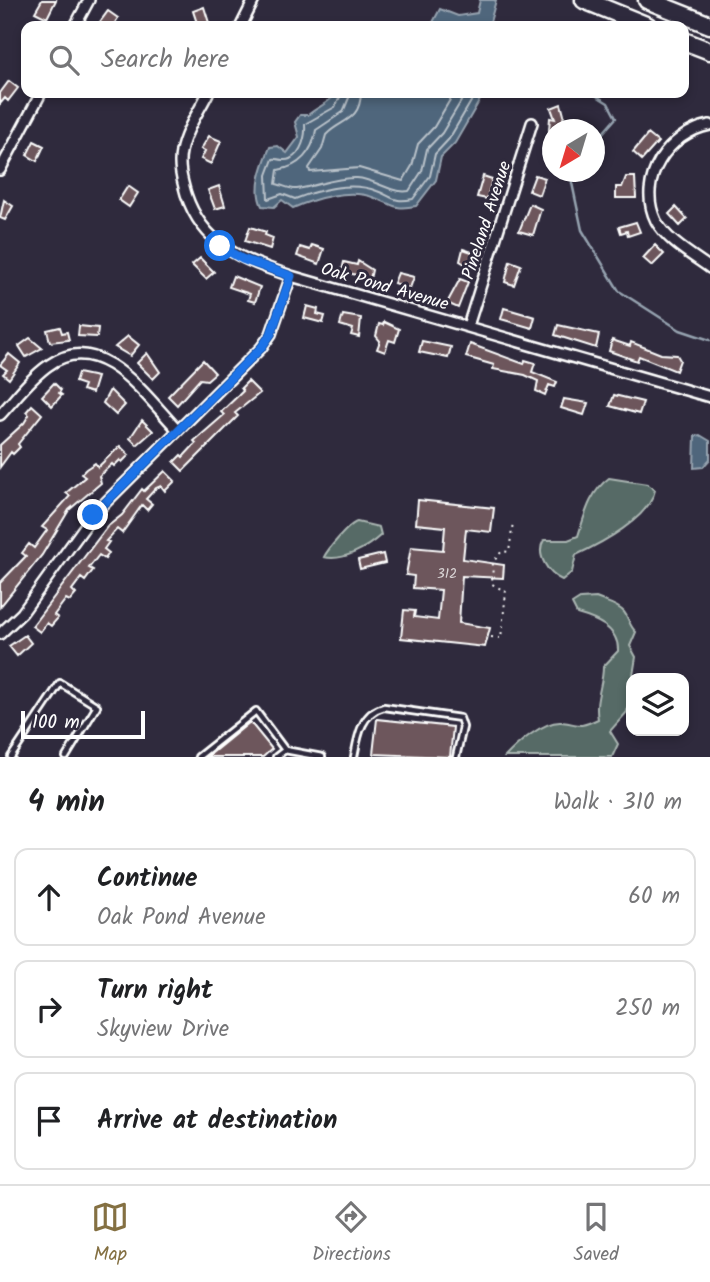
<!DOCTYPE html>
<html lang="en">
<head>
<meta charset="utf-8">
<style>
	:root { --surface:#fff; --page:#f6f6f6; --text:#202124; --muted:#757577; --line:#e0e0e0; --accent:#847042 }
	body { margin:0; font-family:Kalam,sans-serif; background:var(--page); color:var(--text) }
	.controls { position:absolute; right:21px; bottom:21px; display:grid; overflow:hidden; border-radius:14px; box-shadow:0 4px 10px #0003 }
	.controls button { width:63px; height:63px; display:grid; place-items:center; padding:0; border:0; border-bottom:2px solid var(--line); background:var(--surface); color:var(--text); font:35px sans-serif }
	.compass { position:absolute; left:542px; top:119px; width:63px; height:63px; border-radius:50%; background:var(--surface); box-shadow:0 4px 10px #0003; rotate:218deg }
	.scale { position:absolute; left:21px; bottom:18px; width:124px; box-sizing:border-box; padding-left:7px; border:4px solid #fff; border-top:0; font-size:19px; line-height:24px; white-space:nowrap; color:#fff; -webkit-text-stroke:5px #2f2a3d; paint-order:stroke }
	.stop { position:absolute; width:21px; height:21px; margin:-16px; border:5px solid #1a73e8; border-radius:50%; background:#fff }
	.stop.end { background:#1a73e8; border-color:#fff; box-shadow:0 2px 7px #0008 }
	.list { margin:0; padding:0; list-style:none }
	h2 { display:flex; justify-content:space-between; align-items:center; height:91px; margin:0; padding:0 28px; font-size:30px }
	h2 small { font-size:23px; font-weight:400; color:var(--muted) }
	.list li { display:grid; grid-template-columns:46px 1fr auto; gap:21px; align-items:center; box-sizing:border-box; height:98px; margin:0 14px 14px; padding:0 14px; border:2px solid var(--line); border-radius:14px }
	.list b { display:block; font-size:26px; white-space:nowrap }
	.list p { margin:0; font-size:23px; white-space:nowrap; color:var(--muted) }
	.list em { font-size:23px; font-style:normal; color:var(--muted) }
	.icon { flex:none; width:38px; height:38px; fill:none; stroke:currentColor; stroke-width:2; stroke-linecap:round; stroke-linejoin:round }
	.map { position:relative; flex:none; width:710px; height:757px; overflow:hidden }
	.search { position:absolute; background:var(--surface); box-shadow:0 4px 10px #0003; left:21px; right:21px; top:21px; height:77px; display:flex; align-items:center; gap:18px; box-sizing:border-box; padding:0 24px; border-radius:14px; color:var(--muted); font-size:26px }
	.sheet { height:427px; background:var(--surface) }
	nav { display:flex; justify-content:space-around; align-items:center; box-sizing:border-box; height:98px; border-top:2px solid var(--line); background:var(--surface); font-size:19px; color:var(--muted) }
	nav a { display:grid; justify-items:center; gap:4px }
	nav .on { color:var(--accent) }
	.map>svg:first-child { display:block }
	.green { fill:#566b66; stroke:#aab5b2; stroke-width:2 }
	.water { fill:#50667b; stroke:#96a3b0; stroke-width:2 }
	.lines { fill:none; stroke-linecap:round; stroke-linejoin:round }
	.shore { stroke:#b9c2ca; stroke-width:2 }
	.stream { stroke:#96a3b0; stroke-width:2.5 }
	.building { fill:#6d575c; stroke:#fff; stroke-width:2 }
	.service-casing { stroke:#fff; stroke-width:10 }
	.minor-casing { stroke:#fff; stroke-width:14 }
	.motorway-casing { stroke:#fff; stroke-width:21 }
	.path { stroke:#fff; stroke-width:2; stroke-dasharray:2 5; stroke-linecap:butt }
	.service { stroke:#2f2a3d; stroke-width:4.5 }
	.minor { stroke:#2f2a3d; stroke-width:9 }
	.motorway { stroke:#2f2a3d; stroke-width:16 }
	.route { stroke:#1a73e8; stroke-width:9 }
	.labels { text-anchor:middle; stroke-width:6; stroke-linejoin:round; paint-order:stroke }
	.number-label { font-size:14px; fill:#dad5d6 }
	.street-label { font-size:18px; fill:#fff; stroke:#2f2a3d }
</style>
</head>
<body>
<div class="map">
<svg width="710" height="757" viewBox="0 0 710 757">
	<rect width="100%" height="100%" fill="#2f2a3d"/>
	<filter id="ink" filterUnits="userSpaceOnUse"><feTurbulence type="fractalNoise" baseFrequency=".0143" numOctaves="2"/><feDisplacementMap in="SourceGraphic" scale="14" xChannelSelector="R" yChannelSelector="G"/><feConvolveMatrix kernelMatrix="1 2 1 2 8 2 1 2 1" color-interpolation-filters="sRGB"/></filter>
	<g filter="url(#ink)">
		<path class="green" d="M609,478L647,484L655,490C650,518 600,544 576,555L572,572L562,580C548,574 535,554 544,540H568L578,536C585,514 590,492 609,478Z
			M357,522L379,527L381,535C368,547 343,562 324,557C328,549 349,524 357,522Z
			M596,598C605,602 617,604 624,612C629,618 629,626 636,632L630,646L636,657L627,712L610,731L618,744L612,757H505C517,744 543,721 561,722C582,724 576,729 598,719C594,700 603,686 603,667L618,651C619,628 595,619 577,614L572,604L580,599Z"/>
		<path class="water" d="M480,0H496L489,26H431L440,9L458,16L477,13Z
			M336,93H484L455,143L441,157L436,180L416,206C393,210 395,205 375,198C350,188 316,198 293,208L282,200L274,207L262,206C253,188 263,165 270,147L278,146L287,153L299,137L295,122L300,115H308C318,106 329,104 336,93Z
			M700,435L710,441V459L703,467L694,468L695,436Z"/>
		<g class="lines">
			<path class="shore" d="M342,93L335,107L305,124C306,136 302,153 290,159C284,162 278,158 273,159L267,175L268,199L282,194L295,199C318,190 352,181 377,191C394,197 393,203 413,199L430,176L435,154L449,139L476,93
				M351,93L343,112L316,130C313,152 299,167 278,170L276,184C282,185 292,190 297,189C317,186 336,177 357,178C375,179 391,194 409,191L422,171L427,149L442,133L466,93
				M361,93C360,122 341,119 326,135L322,149L309,168L310,172L359,168L403,181L412,166L418,144L434,127L454,93"/>
			<path class="stream" d="M510,93L512,95L523,93
				M592,93L608,103L616,118L594,143
				M572,172V183L582,230L619,291L680,330L710,340"/>
		</g>
		<path class="building" d="M42,0H56L47,18L35,12Z
			M204,7L210,26H198L193,11Z
			M108,11L118,18L113,26H97Z
			M9,81L18,88L8,101L5,98L0,104V93Z
			M561,104L564,115L560,130H549L550,118L555,119L551,108Z
			M648,134L658,142L642,160L633,152Z
			M209,136L221,141L211,164L201,159L205,151L201,149Z
			M34,141L44,146L37,161L27,155Z
			M535,175L545,178L539,195L529,191Z
			M483,176L492,179L487,199L477,197Z
			M626,177H635L636,198H616V187H622Z
			M128,186L138,193L129,207L119,200Z
			M219,186L225,206L215,209L208,190Z
			M4,200L13,206L5,220L0,218Z
			M530,204L541,209L533,235L519,231Z
			M676,207L687,219L680,226L669,214Z
			M636,222L640,232L628,236L627,231L621,233L619,227Z
			M250,227L266,232L265,235L273,238L270,249L245,241Z
			M312,245L324,249L319,264L297,256L300,247L310,250Z
			M655,245L664,254L652,266L643,258Z
			M463,249L478,254L474,269L460,261Z
			M200,258L214,272L206,279L192,265Z
			M358,261L372,270L370,279L342,271L344,262L357,265Z
			M510,261L521,265L514,285L505,282Z
			M398,273L414,277L410,288L394,283Z
			M233,276L260,287L255,302L248,300L250,294L229,287Z
			M460,279L468,282L458,308L447,303Z
			M307,306L318,309L317,314L325,316L323,323L304,318Z
			M504,308L535,317L532,328L501,319Z
			M343,315L361,318L359,337L351,335L353,329L340,325Z
			M384,322L399,329L395,342L389,340L385,352L377,349L380,341L376,336L379,324L383,325Z
			M558,325L599,334L596,348L555,335Z
			M79,326L98,328L97,337L78,336Z
			M60,327L62,333L67,332L69,340L50,342L47,330Z
			M128,336L139,345L130,356L115,347Z
			M30,338L42,348L26,357L19,346Z
			M612,340L630,346L631,342L661,354L677,355L680,360L676,371L639,356L637,361L609,351Z
			M422,341L451,347L448,358L419,352Z
			M470,344L524,364L525,360L535,363L532,372L557,382L555,387L549,385L545,395L536,391L538,381L525,375L493,369L494,365L466,357Z
			M147,353L160,372L153,379L137,363Z
			M9,354L20,363L9,379L3,374L7,370L0,365Z
			M203,360L215,373L207,380L200,379L177,405L168,396Z
			M78,373L97,377L92,393L82,390L84,385L75,382Z
			M248,381L260,393L235,413L238,416L183,471L174,462L181,455L183,457L196,443L194,441L224,415L221,412L243,391L241,388Z
			M54,383L61,390L59,393L62,395L52,406L42,396Z
			M110,390L125,405L116,415L103,403Z
			M614,395L643,402L639,414L610,406Z
			M564,399L588,403L584,415L561,408Z
			M32,405L42,414L18,444L20,447L13,454L11,452L0,467V445L24,423L29,415L26,412Z
			M142,420L153,431L137,445L130,438Z
			M120,446L129,455L122,462L120,460L114,466L112,464L99,476L101,483L69,510L42,555L0,607V583L26,556L22,553L29,544L34,548L47,530L42,527L70,496L66,493L85,477L81,474L86,469L95,463L98,467Z
			M165,471L175,481L165,491L161,486L156,488L146,499L152,504L147,510L142,505L122,533L117,529L106,541L109,542L104,549L109,553L105,559L99,555L89,568L93,570L85,581L81,578L72,590L76,594L70,601L66,599L54,615L58,618L51,626L47,623L40,632L32,626L107,527L122,515L142,489L144,491Z
			M418,500L494,508L491,532L466,529L463,559L504,565L503,578L462,576L459,623L490,628L485,647L401,638L404,610L415,611L414,617L438,620L441,590L413,588L414,576L406,575L411,547L443,550L445,527L416,524Z
			M383,554L385,563L360,569L358,560Z
			M25,635L31,643L17,656L9,646Z
			M377,719L453,727L450,757L373,754Z
			M250,722L272,749L263,757H207Z"/>
		<g class="lines">
			<g class="service-casing">
				<path id="service" d="M11,757L60,683L97,706L66,757
					M198,757L256,711L285,750L322,757
					M276,757L285,750
					M354,757C358,736 361,713 384,707L460,718L463,727L456,757"/>
			</g>
			<g class="minor-casing">
				<path id="minor" d="M75,26L89,0
					M241,26L254,0
					M208,93C199,111 185,131 181,152C178,166 182,180 186,194C203,246 243,260 291,276L710,397
					M710,125C668,133 636,180 656,221C667,241 692,255 710,268
					M0,170L41,93
					M468,326L532,123
					M0,415C15,399 30,378 49,365C100,328 147,398 178,430
					M0,634L22,613L93,515L261,348L271,334L291,276"/>
			</g>
			<g class="motorway-casing">
				<path id="motorway" d="M584,0L648,26
					M647,0L710,25
					M684,41L710,51"/>
			</g>
			<path class="path" d="M491,637L501,638L506,592L492,584L493,562L502,551L509,552L513,522"/>
			<use href="#service" class="service"/>
			<use href="#minor" class="minor"/>
			<use href="#motorway" class="motorway"/>
		</g>
	</g>
	<g class="lines" filter="url(#ink)">
		<path class="route" d="M93,515L261,348L271,334L291,276L242,259L220,246"/>
	</g>
	<g class="labels">
		<g class="number-label">
			<text x="447" y="578">312</text>
		</g>
		<g class="street-label">
			<text transform="translate(486 220) rotate(-72)" y="6">Pineland Avenue</text>
			<text transform="translate(385 286) rotate(16)" y="6">Oak Pond Avenue</text>
		</g>
	</g>
</svg>
<div class="controls">
<button><svg class="icon" aria-label="layers" viewBox="0 0 24 24"><path d="M12 4l9 5-9 5-9-5zM3 14l9 5 9-5"/></svg></button>
</div>
<svg class="compass" viewBox="-18 -18 36 36"><path d="M0-13l5 13h-10z" fill="#e53935"/><path d="M0 13l5-13h-10z" fill="#757577"/></svg>
<div class="scale">100 m</div>
<div class="stop" style="left:220px;top:246px"></div>
<div class="stop end" style="left:93px;top:515px"></div>
<div class="search"><svg class="icon" aria-label="search" viewBox="0 0 24 24"><circle cx="10" cy="10" r="6"/><path d="M15 15l6 6"/></svg>Search here</div>
</div>
<section class="sheet">
<h2>4 min<small>Walk · 310 m</small></h2>
<ul class="list">
<li><svg class="icon" aria-label="ahead" viewBox="0 0 24 24"><path d="M12 20V5M6 11l6-6 6 6"/></svg><div><b>Continue</b><p>Oak Pond Avenue</p></div><em>60 m</em></li>
<li><svg class="icon" aria-label="right" viewBox="0 0 24 24"><path d="M7 20v-9h11M14 6l5 5-5 5"/></svg><div><b>Turn right</b><p>Skyview Drive</p></div><em>250 m</em></li>
<li><svg class="icon" aria-label="arrive" viewBox="0 0 24 24"><path d="M6 21V4h12l-3 4 3 4H6"/></svg><div><b>Arrive at destination</b></div></li>
</ul>
</section>
<nav>
<a class="on"><svg class="icon" aria-label="map" viewBox="0 0 24 24"><path d="M3 6l6-2 6 2 6-2v14l-6 2-6-2-6 2zM9 4v14M15 6v14"/></svg>Map</a>
<a><svg class="icon" aria-label="directions" viewBox="0 0 24 24"><path d="M12 3l9 9-9 9-9-9zM9 14v-3h6M13 9l2 2-2 2"/></svg>Directions</a>
<a><svg class="icon" aria-label="saved" viewBox="0 0 24 24"><path d="M7 4h10v16l-5-4-5 4z"/></svg>Saved</a>
</nav>
</body>
</html>
